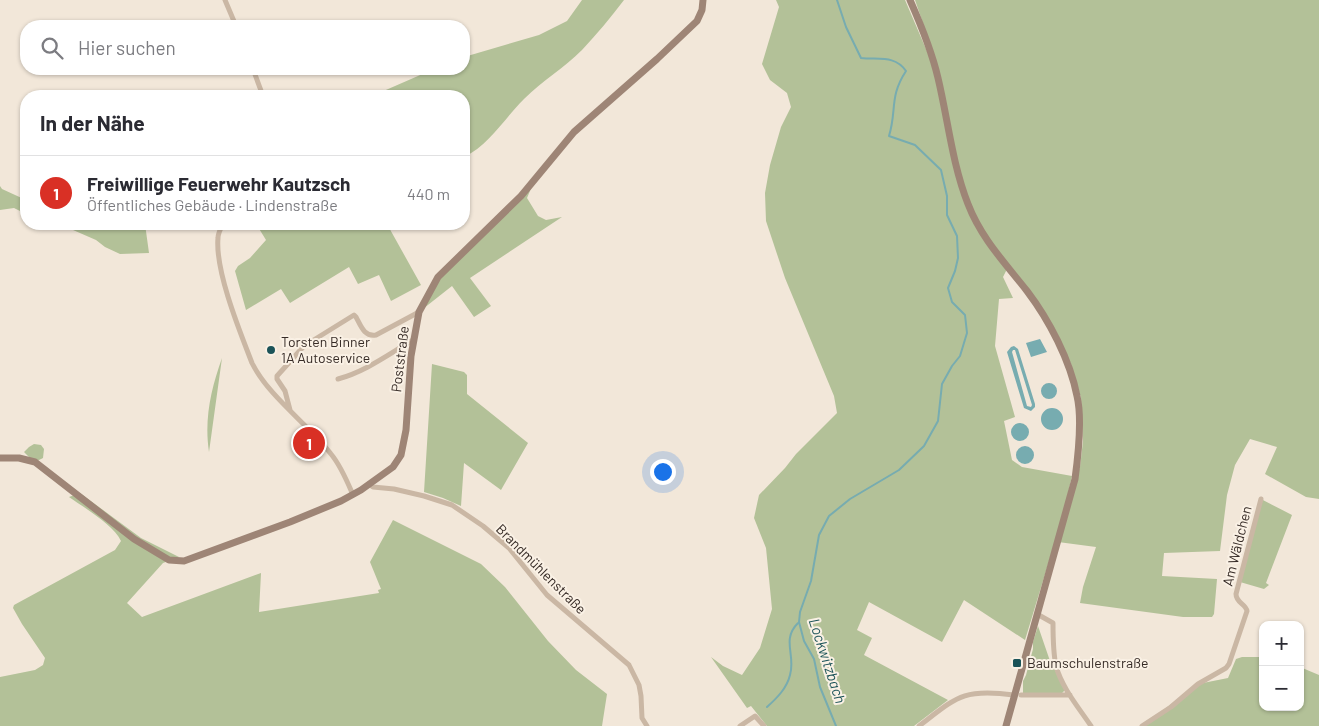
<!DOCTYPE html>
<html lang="de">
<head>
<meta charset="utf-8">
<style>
	:root { --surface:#fff; --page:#f2f2f3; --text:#2b2b33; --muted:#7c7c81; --line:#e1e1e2; --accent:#d93025 }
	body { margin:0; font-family:Barlow,sans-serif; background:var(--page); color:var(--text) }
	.controls { position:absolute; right:15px; bottom:15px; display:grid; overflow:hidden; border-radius:10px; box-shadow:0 1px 4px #0004 }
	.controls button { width:45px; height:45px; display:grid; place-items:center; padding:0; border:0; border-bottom:1px solid var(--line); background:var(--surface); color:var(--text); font:25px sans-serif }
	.you { position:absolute; left:662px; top:471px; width:18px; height:18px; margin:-12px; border:4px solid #fff; border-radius:50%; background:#1a73e8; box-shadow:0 0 0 8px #1a73e833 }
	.badge { display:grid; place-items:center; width:32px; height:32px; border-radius:50%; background:var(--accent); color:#fff; font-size:16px; font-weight:700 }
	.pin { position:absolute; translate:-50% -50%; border:2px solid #fff; box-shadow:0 1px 5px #0006 }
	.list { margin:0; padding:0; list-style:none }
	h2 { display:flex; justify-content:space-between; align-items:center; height:65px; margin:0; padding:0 20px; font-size:21px }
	h2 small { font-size:16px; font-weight:400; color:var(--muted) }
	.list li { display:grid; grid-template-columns:32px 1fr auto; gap:15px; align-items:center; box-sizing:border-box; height:75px; padding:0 20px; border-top:1px solid var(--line) }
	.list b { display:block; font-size:19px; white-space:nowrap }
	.list p { margin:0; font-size:16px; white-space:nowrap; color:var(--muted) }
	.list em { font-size:16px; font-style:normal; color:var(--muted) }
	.icon { flex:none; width:28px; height:28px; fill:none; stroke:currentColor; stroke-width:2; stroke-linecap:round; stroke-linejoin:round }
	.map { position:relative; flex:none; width:1319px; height:726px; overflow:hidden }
	.search { position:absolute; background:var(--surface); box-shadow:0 1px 4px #0004; left:20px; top:20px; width:450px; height:55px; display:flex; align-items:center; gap:12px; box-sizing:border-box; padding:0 18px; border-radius:20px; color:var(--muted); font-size:19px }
	.panel { position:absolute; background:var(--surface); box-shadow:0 1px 4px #0004; left:20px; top:90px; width:450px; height:140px; border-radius:20px }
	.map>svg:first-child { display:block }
	.green { fill:#b3c198 }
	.water { fill:#77acb0; fill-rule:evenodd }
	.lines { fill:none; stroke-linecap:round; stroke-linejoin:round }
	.stream { stroke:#77acb0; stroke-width:2 }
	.street { stroke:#cab7a4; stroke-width:5 }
	.secondary { stroke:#9e8576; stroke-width:7 }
	.poi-dot { fill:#1b5358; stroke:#faf1e5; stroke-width:2 }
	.labels { text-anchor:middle; stroke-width:4; stroke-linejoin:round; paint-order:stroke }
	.poi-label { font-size:14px; fill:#362b26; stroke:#faf1e5; text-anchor:start }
	.street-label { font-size:14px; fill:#362b26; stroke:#faf1e5 }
	.water-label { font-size:15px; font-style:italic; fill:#1b5358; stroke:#faf1e5 }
</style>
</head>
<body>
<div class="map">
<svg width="1319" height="726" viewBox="0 0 1319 726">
	<rect width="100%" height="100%" fill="#f2e7d9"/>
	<path class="green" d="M582,0H624C611,17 597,34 582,50C564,68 542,81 524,99C504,119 489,145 464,157V96H365L379,93L434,69H464V57L539,35L567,21Z
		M776,0H905L929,56L933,52L915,0H1319V499L1306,497L1265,474L1277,447L1250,439L1235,465L1227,495L1220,551L1164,553L1162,576L1217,579L1214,614L1212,617H1183L1080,603L1083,587L1096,547L1058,542L1075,479L1080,467L1083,441L1081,398L1071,364L1057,333L1008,267L1003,277L1013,298L999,299L995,346L1015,417L1004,421L1012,460L1022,467L1072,476L1063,515L1025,640L964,600L942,642L869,602L857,630L872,638L864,655L948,700L914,726H767L751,706L747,708L711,657L723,666L742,675L760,648L772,609L766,548L754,518L759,495L785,468L796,454L837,413L834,396L785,278L766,221L765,193L770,165L781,127L791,107L787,93L770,80L762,64L779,7Z
		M535,179L527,198L538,216L546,220L562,217L470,278L491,306L474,317L452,286L419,312L438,277Z
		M0,186L2,189L26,200V214L14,208L0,210Z
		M43,224H145L149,253L120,254L105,247L96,240L73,230L57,228Z
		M263,224H387L421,285L391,301L379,275L358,284L349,267L290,303L281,289L246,310L235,271L238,266L250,258L266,240L258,227Z
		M222,358L209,452C204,419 211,389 222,358Z
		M432,364L464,372L467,375V394L528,443L501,490L464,463L461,506L443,498L424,492Z
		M34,444L41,445L44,449L43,458L37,461L31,459L24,452L29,447Z
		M80,493L141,538L179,557L163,563L127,603L142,617L261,573L259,612L379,593L378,590L381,589L370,562L393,520L481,564L505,587L548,641L576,670L607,694L602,726H0V677L35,670L43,665L45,658L22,624L13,608L14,605L115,550L121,541C114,525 83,507 69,497Z
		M1261,499L1292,515L1266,583L1269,585L1264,589L1240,582Z
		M1038,626L1050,661L1064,687L1065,690L1062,693H1023V681L1026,675L1033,649V642Z
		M1242,657H1263V707H1300V667L1319,675V726H1142L1198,684L1228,678L1236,659Z"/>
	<path class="water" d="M1040,339L1047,352L1031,357L1026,343Z
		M1014,346L1018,349L1035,404V407L1031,411L1024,408L1007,352L1011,347ZM1013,350H1015L1032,405L1031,407L1027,406L1012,352Z
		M1041 391a8 8 0 1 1 16 0a8 8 0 1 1-16 0Z
		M1041 419a11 11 0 1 1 22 0a11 11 0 1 1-22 0Z
		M1011 432a9 9 0 1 1 18 0a9 9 0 1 1-18 0Z
		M1016 455a9 9 0 1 1 18 0a9 9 0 1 1-18 0Z"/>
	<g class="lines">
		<path class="stream" d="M767,707C777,698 787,688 790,675C796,655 781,640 798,623
			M836,726L820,687L814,659L804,641L799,622L800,612L811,581L819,535L829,516L850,499L899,470L924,446L938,421L942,384L952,366L960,356L967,333L965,315L952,302L948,288L955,271L958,258L957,236L947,215V196L941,170L915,145L889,136C897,110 889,97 906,71C895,55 879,60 861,58L846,27L837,0"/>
		<path class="street" d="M225,0L236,26
			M253,69L263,96
			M223,224C221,228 218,233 218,238C215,271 240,332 252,363C269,397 308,424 331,454C341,466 347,481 353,495
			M338,379C365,372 389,354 413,340
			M290,410L285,391L277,379V376L304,346L354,315L356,317C361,326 364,337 376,335L419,312
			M369,484L373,487L394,489L424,496L452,505L483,526L509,548L547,595L629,665L639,685L641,696L642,718L647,726
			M1037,614L1053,623C1053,637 1053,652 1056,666C1062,688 1079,708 1091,726
			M1021,695H1070
			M740,726L755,716L764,726
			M919,726C957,697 963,688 1014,695
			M1142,726L1171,707L1198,684L1226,668L1229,664L1247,611C1246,604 1236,603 1236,594L1261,499"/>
		<path class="secondary" d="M910,0C921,25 932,52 938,78C948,120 952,163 968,204C981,238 1005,263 1027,291C1049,320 1070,360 1077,396C1082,417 1078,457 1075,479L1006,726
			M0,458H19L35,462L134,539L169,560L184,561L290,522L341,501L361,490L393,467L401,455L406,430L411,356L419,312L438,277L521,196L574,132L657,59L697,21L702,10L703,0"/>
	</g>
	<g class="poi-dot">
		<circle cx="271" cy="350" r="5"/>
		<rect x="1012" y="658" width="10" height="10" rx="2.5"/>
	</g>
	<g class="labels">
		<g class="poi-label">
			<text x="281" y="347">Torsten Binner<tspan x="281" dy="16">1A Autoservice</tspan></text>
			<text x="1027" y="668">Baumschulenstraße</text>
		</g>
		<g class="street-label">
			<text transform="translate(400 359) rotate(-83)" y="5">Poststraße</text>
			<text transform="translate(1237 546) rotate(-76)" y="5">Am Wäldchen</text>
			<text transform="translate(541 569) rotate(45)" y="5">Brandmühlenstraße</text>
		</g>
		<g class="water-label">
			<text transform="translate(827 661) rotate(72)" y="5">Lockwitzbach</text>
		</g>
	</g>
</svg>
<div class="controls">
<button>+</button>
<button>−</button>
</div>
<div class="you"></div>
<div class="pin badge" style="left:309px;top:443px">1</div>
<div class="search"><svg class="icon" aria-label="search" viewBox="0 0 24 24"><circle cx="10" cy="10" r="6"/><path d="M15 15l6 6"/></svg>Hier suchen</div>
<section class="panel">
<h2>In der Nähe<small></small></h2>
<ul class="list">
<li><span class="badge">1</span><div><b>Freiwillige Feuerwehr Kautzsch</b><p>Öffentliches Gebäude · Lindenstraße</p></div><em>440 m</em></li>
</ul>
</section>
</div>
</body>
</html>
